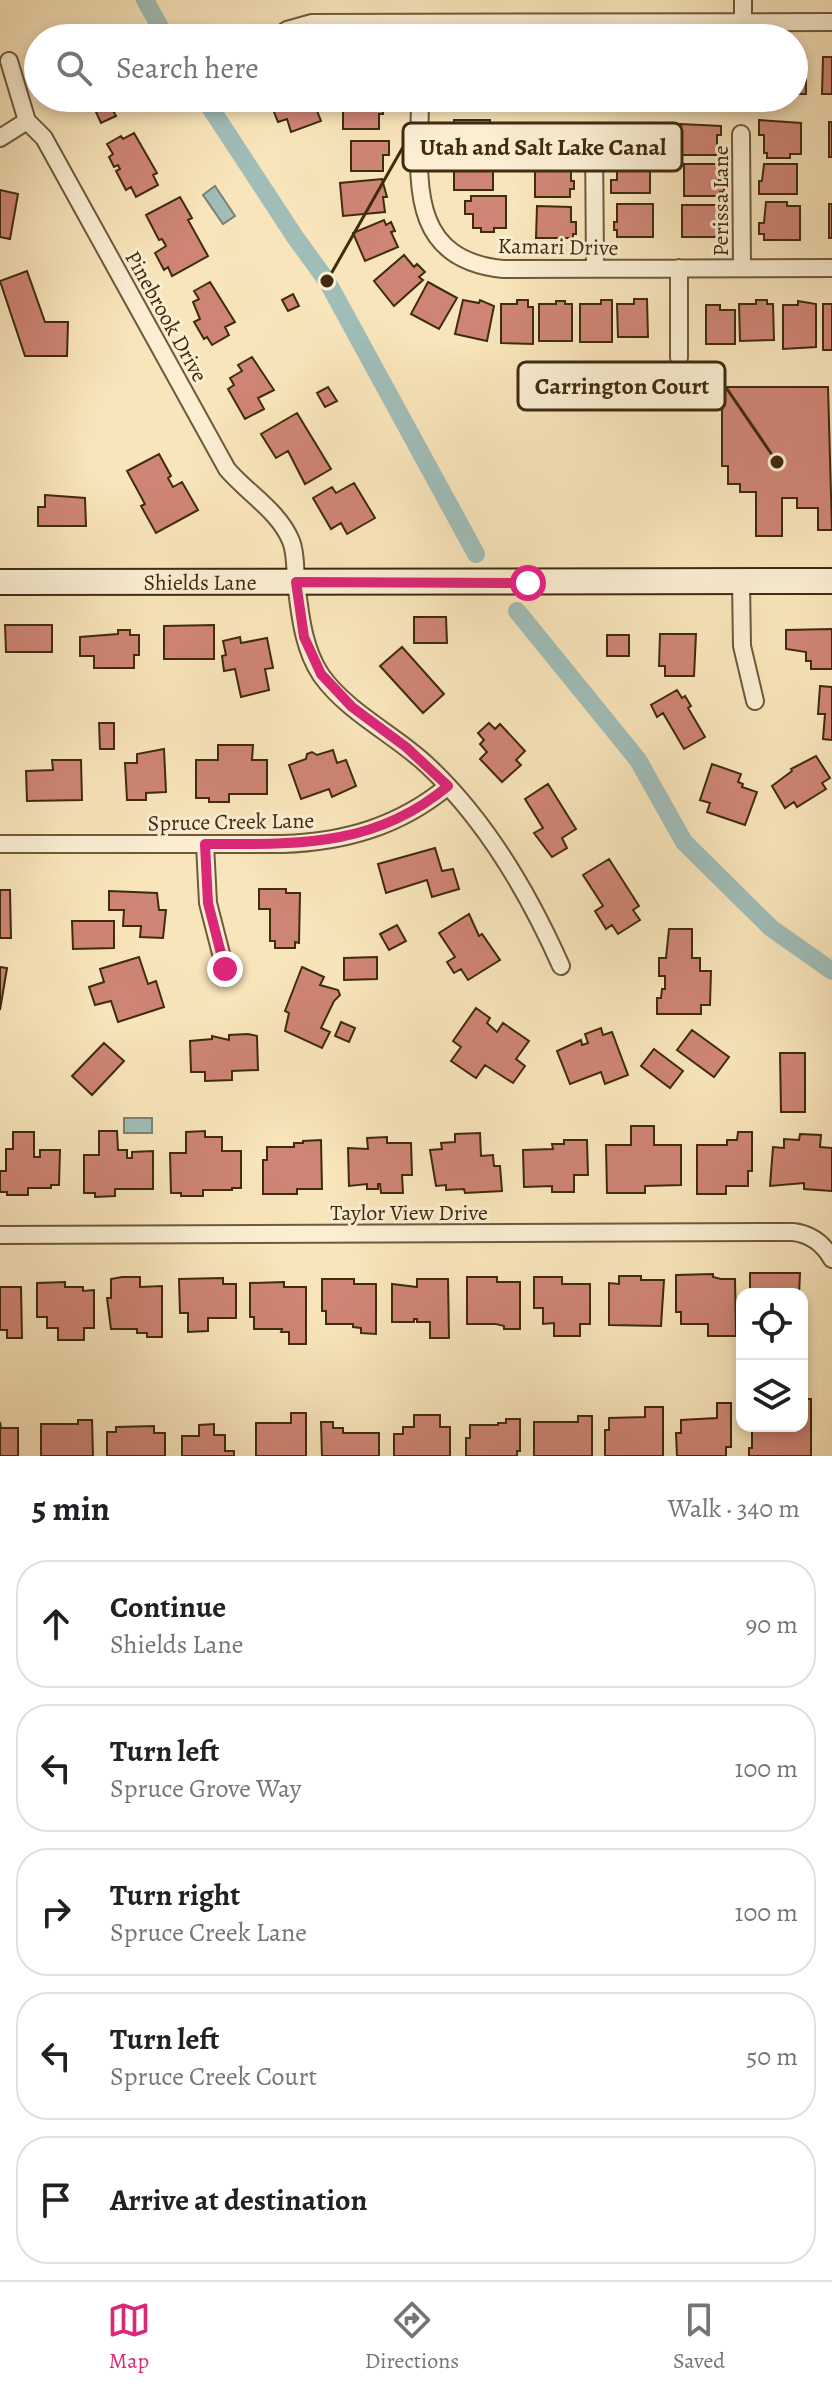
<!DOCTYPE html>
<html lang="en">
<head>
<meta charset="utf-8">
<style>
	:root { --surface:#fff; --page:#f2f2f2; --text:#202124; --muted:#757577; --line:#e0e0e0; --accent:#db2777 }
	body { margin:0; font-family:Alegreya,serif; background:var(--page); color:var(--text) }
	.controls { position:absolute; right:24px; bottom:24px; display:grid; overflow:hidden; border-radius:16px; box-shadow:0 4px 12px #0003 }
	.controls button { width:72px; height:72px; display:grid; place-items:center; padding:0; border:0; border-bottom:2px solid var(--line); background:var(--surface); color:var(--text); font:40px sans-serif }
	.stop { position:absolute; width:24px; height:24px; margin:-18px; border:6px solid #db2777; border-radius:50%; background:#fff }
	.stop.end { background:#db2777; border-color:#fff; box-shadow:0 2px 8px #0008 }
	.list { margin:0; padding:0; list-style:none }
	h2 { display:flex; justify-content:space-between; align-items:center; height:104px; margin:0; padding:0 32px; font-size:34px }
	h2 small { font-size:26px; font-weight:400; color:var(--muted) }
	.list li { display:grid; grid-template-columns:52px 1fr auto; gap:24px; align-items:center; box-sizing:border-box; height:128px; margin:0 16px 16px; padding:0 16px; border:2px solid var(--line); border-radius:32px }
	.list b { display:block; font-size:30px; white-space:nowrap }
	.list p { margin:0; font-size:26px; white-space:nowrap; color:var(--muted) }
	.list em { font-size:26px; font-style:normal; color:var(--muted) }
	.icon { flex:none; width:44px; height:44px; fill:none; stroke:currentColor; stroke-width:2; stroke-linecap:round; stroke-linejoin:round }
	.map { position:relative; flex:none; width:832px; height:1456px; overflow:hidden }
	.search { position:absolute; background:var(--surface); box-shadow:0 4px 12px #0003; left:24px; right:24px; top:24px; height:88px; display:flex; align-items:center; gap:20px; box-sizing:border-box; padding:0 28px; border-radius:44px; color:var(--muted); font-size:30px }
	.sheet { height:824px; background:var(--surface) }
	nav { display:flex; justify-content:space-around; align-items:center; box-sizing:border-box; height:112px; border-top:2px solid var(--line); background:var(--surface); font-size:22px; color:var(--muted) }
	nav a { display:grid; justify-items:center; gap:4px }
	nav .on { color:var(--accent) }
	.map>svg:first-child { display:block }
	.water { fill:#a0bdb8; stroke:#798374; stroke-width:2 }
	.lines { fill:none; stroke-linecap:round; stroke-linejoin:round }
	.canal { stroke:#a0bdb8; stroke-width:18 }
	.building { fill:#cf8575; stroke:#3f2b0e; stroke-width:2 }
	.street-casing { stroke:#6e5a39; stroke-width:20 }
	.secondary-casing { stroke:#3f2b0e; stroke-width:28 }
	.street { stroke:#fbeed3; stroke-width:16 }
	.secondary { stroke:#fbeed3; stroke-width:24 }
	.route { stroke:#db2777; stroke-width:10 }
	.labels { text-anchor:middle; stroke-width:6; stroke-linejoin:round; paint-order:stroke }
	.street-label { font-size:22px; fill:#3f2b0e; stroke:#fbeed3 }
	.leader { fill:none; stroke:#3f2b0e; stroke-width:3 }
	.callout-dot { fill:#3f2b0e; stroke:#fbeed3; stroke-width:3 }
	.callout { fill:#fbeed3; stroke:#3f2b0e; stroke-width:3 }
	.callout-label { font-size:24px; text-anchor:middle; font-weight:bold; fill:#3f2b0e }
</style>
</head>
<body>
<div class="map">
<svg width="832" height="1456" viewBox="0 0 832 1456">
	<rect width="100%" height="100%" fill="#f9e5bb"/>
	<filter id="stains"><feTurbulence type="fractalNoise" baseFrequency=".0025" numOctaves="4"/><feColorMatrix values="0 0 0 0 .2 0 0 0 0 .09 0 0 0 0 .02 0 0 0 .5 -.17"/></filter>
	<radialGradient id="worn" r=".72"><stop offset=".6" stop-color="#630" stop-opacity="0"/><stop offset="1" stop-color="#630" stop-opacity=".3"/></radialGradient>
	<path class="water" d="M215,186L235,216L223,224L203,195Z
		M124,1118H152V1133H124Z"/>
	<g class="lines">
		<path class="canal" d="M145,0L166,38
			M204,98L295,237L327,281L476,554
			M517,611L638,760L684,842L771,928L832,971"/>
	</g>
	<path class="building" d="M794,54H798V58H806V94H794Z
		M823,57H832V94H822Z
		M83,98H105L88,107Z
		M283,98H312L321,121L291,132L287,119L278,122L270,102Z
		M343,99H377V104H383V114H379V129H343Z
		M110,105L116,116L101,123L96,112Z
		M454,120H490V135H497V153H454Z
		M759,120L801,123V154H790V158H767V153H764V135H759Z
		M829,122H832V157H829Z
		M680,124L721,126V135H717V155H680Z
		M134,133L157,173L153,175L158,185L136,197L131,187L126,190L116,171L120,169L118,165L114,167L109,157L113,154L107,144L121,136L123,139Z
		M351,141H389V155H383V171H351Z
		M454,159H493V190H454V170H450V161H454Z
		M535,163H571V181H574V189H570V197H535Z
		M617,164H650V193H611V180H617Z
		M684,164H718L719,180H724V192H720V196H684Z
		M764,164H797V194H759V181H762Z
		M382,179L387,197H383L385,212L343,216L340,183Z
		M0,190L18,194L10,239L0,237Z
		M471,196H506V228H494V232H481V228H473V214H465V201H471Z
		M180,197L192,218L188,220L208,256L172,276L168,267L164,270L155,253L166,246L162,239L159,240L146,215Z
		M766,202H787V206H800V240H764V234H759V223H764Z
		M617,204H653V237H617V230H614V222H617Z
		M829,204H832V238H829Z
		M682,205H717V222H721L718,237H682Z
		M537,206L571,207V222H576V234H573V238H536Z
		M384,220L386,225L391,222L395,231L391,232L398,247L365,261L353,233Z
		M404,255L414,267L417,264L425,272L419,277L423,280L394,306L374,281Z
		M27,271L45,322H68L67,356H25L0,281Z
		M210,282L235,322L225,327L229,335L212,345L207,337L204,339L194,322L200,319L193,302L199,299L194,291Z
		M428,282L457,298L439,329L411,314Z
		M293,294L299,306L288,311L282,300Z
		M634,299H647L648,337H618L617,304H634Z
		M463,300L479,303L480,300L494,306L487,341L455,334Z
		M517,300H528V307H533V344L501,343V304H517Z
		M601,300H612V342H580V304H601Z
		M756,300H767V304H773L774,340L740,341L739,304H756Z
		M556,301H565V304H572V341H539V304H556Z
		M798,301L816,304V347L783,349V305H798Z
		M823,304H832V350H823Z
		M706,305H720V310H735V344H706Z
		M252,357L274,390L258,398L264,409L245,419L228,389L234,385L230,378L242,371L238,365Z
		M328,387L337,401L325,407L317,393Z
		M722,387H828L832,530H818V508H797V498H782V536H756V492H740V484H728V466H722Z
		M297,413L331,469L305,484L288,451L276,458L261,434Z
		M159,454L171,476L168,478L173,487L182,482L198,510L156,533L141,506L145,504L127,471Z
		M354,483L375,518L347,534L341,523L331,529L313,498L332,487L336,493Z
		M45,495L85,498L86,526H38V507H45Z
		M414,617H446L447,643H414Z
		M5,625H52V652H6Z
		M214,625V659H164V626Z
		M832,629V669H811V661H806V652L786,649V630Z
		M118,630H130V635H139V655H134V668H94V656H80V637L118,634Z
		M660,634H696L694,676H665V666H659Z
		M607,635H629V656H607Z
		M240,637L241,643L267,638L273,668L265,669L269,690L241,697L235,669L224,671L222,656L226,655L223,641Z
		M402,647L444,694L423,713L380,666Z
		M820,686L832,687V740L823,739L825,714H818Z
		M677,690L682,698L685,696L691,706L688,708L705,737L684,749L663,713L657,717L651,705Z
		M99,723H114V749H100Z
		M489,723L495,729L500,724L525,751L516,760L521,765L502,782L480,759L487,752L480,744L484,740L478,733Z
		M218,745H253L252,760H267V794H229V802H209V798H196V760H218Z
		M164,749L166,792L146,793V800H127L125,763H137V754Z
		M333,750L337,763L346,760L356,786L332,797L329,789L301,799L289,765L306,759L307,754L312,752L317,755Z
		M816,756L830,778L822,783L826,789L797,807L794,802L785,808L772,786L792,771L791,769Z
		M52,760H81L82,800L27,801L26,771L53,770Z
		M712,764L741,774L738,782L743,784L742,787L757,792L745,825L707,812L710,803L700,800Z
		M548,784L576,829L562,838L567,848L552,857L534,833L543,828L525,799Z
		M435,848L442,871L453,869L459,889L432,897L427,880L386,893L378,864Z
		M609,859L639,906L633,910L640,920L618,934L612,925L606,929L595,911L603,906L583,875Z
		M259,889H286V893H300L299,943L295,942V948H275V941H270V909H259Z
		M0,890H10L11,938H0Z
		M109,891L157,893L159,910H166L163,938L140,937L141,926H123L124,910H109Z
		M469,914L479,936L482,934L500,960L468,980L461,969L454,973L447,962L455,957L439,933Z
		M72,921H114V948L73,949Z
		M397,925L406,941L389,950L380,934Z
		M669,929H692V958H700V971H711L710,1005H701V1014H657V998H661L662,989H665V976H659V958H666Z
		M139,957L148,984L156,981L164,1007L118,1022L111,1001L95,1005L89,987L104,982L100,969Z
		M377,957V979L344,980V958Z
		M0,967L7,968L0,1010Z
		M302,967L324,977L320,985L338,990L340,995L334,1001L321,1028L330,1032L322,1048L285,1031L289,1013L285,1011Z
		M476,1008L490,1018L487,1023L497,1032L503,1023L529,1041L516,1059L525,1066L513,1083L485,1065L476,1078L451,1061L461,1047L453,1041Z
		M341,1022L355,1028L349,1042L335,1036Z
		M601,1028L603,1035L612,1032L628,1075L605,1084L601,1072L570,1084L557,1051L581,1040L582,1045L588,1043L585,1034Z
		M692,1030L729,1057L714,1077L677,1050Z
		M248,1034L257,1036L258,1070L232,1071V1080L205,1081V1072H191L190,1041L212,1039V1036L229,1040V1035Z
		M104,1043L124,1061L92,1095L72,1076Z
		M654,1049L683,1071L670,1088L641,1066Z
		M780,1053H805V1112H781Z
		M631,1126H654V1145H681V1185L645,1186V1193H607L606,1145H631Z
		M99,1131H117L118,1150H127V1158H132V1152L153,1151V1189H115V1196L95,1197V1193H84V1155H99Z
		M205,1131V1137H222V1151H241V1188H232V1190H203V1196H181V1193H171L170,1153H186V1132Z
		M13,1132H34V1157H40V1150H60L59,1185H51V1188H28V1195H7V1192H0V1171H6V1149H13Z
		M738,1132H752V1171H748V1186H726V1194H697V1145H727V1140H737Z
		M480,1133L481,1156L493,1155L494,1166H500L502,1191L465,1193L464,1189L446,1190V1185L436,1186L430,1150L442,1149L441,1143L455,1142V1134Z
		M800,1134L821,1135L820,1147L832,1148V1191L804,1189V1183L770,1186L773,1147L784,1148V1139L799,1140Z
		M387,1137V1143H411L412,1175H402L403,1193H381L380,1184H378V1189H367V1184L349,1186L348,1148L368,1149L367,1138Z
		M321,1140L322,1189H297V1194H263V1160H267V1147H294V1143H303V1141Z
		M564,1140H587L588,1175H574V1192H552V1186L524,1187L523,1150L553,1149L552,1144H564Z
		M750,1273H800L799,1294H750Z
		M713,1274V1277L721,1279H735L736,1336H708V1324H681V1312H676V1275Z
		M619,1276H641V1280H664L661,1326L609,1325V1283L619,1284Z
		M122,1277H140V1287L162,1286V1337H147V1333H137V1329H111L107,1298H111V1279Z
		M467,1277H497V1282H520V1329H504V1326L496,1324H467Z
		M534,1277H562V1284H590V1324H580V1336H554V1323L543,1324V1308H534Z
		M223,1278V1284H236V1318H208V1331L188,1332V1313H180L179,1279Z
		M322,1279H354V1284H376V1334L361,1333V1328L353,1327V1324H326V1311H322Z
		M417,1279H448L449,1338H430V1322H417V1319H414V1322H392V1284L417,1287Z
		M65,1282V1287H83V1291L94,1290V1328H84V1340H58V1328H47V1317H37V1283Z
		M284,1282V1287H306V1344H289V1332H281L282,1329H254V1317H250V1283Z
		M0,1287H21L22,1338H7V1330H0Z
		M802,1399H811V1456H749V1448H752V1429H758V1426H802Z
		M717,1403H731V1447H726V1456H677L676,1433H681V1420L717,1418Z
		M645,1407H663V1456H605V1430H609V1418L645,1417Z
		M291,1413H306V1456H256V1423H291Z
		M414,1415H440V1427H450V1456H394V1434H403V1427H414Z
		M578,1416H592V1456H534V1422H578Z
		M506,1419H520V1451H517V1456H466V1438H470V1425H498V1423H506Z
		M78,1420H92L93,1456H41V1424H78Z
		M0,1422L1,1428H18V1456H0Z
		M321,1422H333V1428H343V1433H379V1456H322Z
		M214,1424V1435H225V1451H234V1456H182V1436H199V1425Z
		M154,1426V1433H165V1456H107V1432H116V1427Z"/>
	<g class="lines">
		<g class="street-casing">
			<path id="street" d="M743,0V22
				M276,38L287,30L312,23L832,22
				M9,61L27,121L44,138L227,469C246,492 279,511 291,541C296,553 295,569 296,582C300,614 303,648 321,675C348,713 394,734 427,765C486,820 529,894 561,966
				M420,98C420,172 403,259 503,269L832,268
				M741,134L742,268
				M594,137L595,268
				M0,138L27,121
				M679,268V358
				M741,582L742,646L755,701
				M0,844H283C345,842 400,826 448,786
				M205,844L208,903L225,969
				M0,1235L793,1232C811,1234 823,1243 832,1259"/>
		</g>
		<g class="secondary-casing">
			<g id="secondary">
				<path id="s1" d="M0,582L832,581"/>
			</g>
		</g>
		<use href="#street" class="street"/>
		<use href="#secondary" class="secondary"/>
	</g>
	<g class="lines">
		<path class="route" d="M225,969L208,903L205,844C296,844 374,848 448,786L406,747L352,707L321,674L304,637L296,582L528,583"/>
	</g>
	<g class="labels">
		<g class="street-label">
			<text transform="translate(720 201) rotate(-90)" y="8">Perissa Lane</text>
			<text transform="translate(558 246) rotate(1)" y="8">Kamari Drive</text>
			<text transform="translate(167 316) rotate(61)" y="8">Pinebrook Drive</text>
			<text dy="8" stroke="none"><textPath href="#s1" startOffset="200">Shields Lane</textPath></text>
			<text transform="translate(231 821) rotate(-1)" y="8">Spruce Creek Lane</text>
			<text x="409" y="1220">Taylor View Drive</text>
		</g>
	</g>
	<path class="leader" d="M327 281L403 147M777 462L725 386"/>
	<g class="callout-dot">
		<circle cx="327" cy="281" r="8"/>
		<circle cx="777" cy="462" r="8"/>
	</g>
	<g class="callout">
		<rect x="403" y="123" width="279" height="48" rx="8"/>
		<rect x="518" y="362" width="207" height="48" rx="8"/>
	</g>
	<g class="callout-label">
		<text x="543" y="155">Utah and Salt Lake Canal</text>
		<text x="622" y="394">Carrington Court</text>
	</g>
	<rect width="100%" height="100%" filter="url(#stains)"/>
	<rect width="100%" height="100%" fill="url(#worn)"/>
</svg>
<div class="controls">
<button><svg class="icon" aria-label="locate" viewBox="0 0 24 24"><circle cx="12" cy="12" r="6"/><path d="M12 2v4M12 18v4M2 12h4M18 12h4"/></svg></button>
<button><svg class="icon" aria-label="layers" viewBox="0 0 24 24"><path d="M12 4l9 5-9 5-9-5zM3 14l9 5 9-5"/></svg></button>
</div>
<div class="stop" style="left:528px;top:583px"></div>
<div class="stop end" style="left:225px;top:969px"></div>
<div class="search"><svg class="icon" aria-label="search" viewBox="0 0 24 24"><circle cx="10" cy="10" r="6"/><path d="M15 15l6 6"/></svg>Search here</div>
</div>
<section class="sheet">
<h2>5 min<small>Walk · 340 m</small></h2>
<ul class="list">
<li><svg class="icon" aria-label="ahead" viewBox="0 0 24 24"><path d="M12 20V5M6 11l6-6 6 6"/></svg><div><b>Continue</b><p>Shields Lane</p></div><em>90 m</em></li>
<li><svg class="icon" aria-label="left" viewBox="0 0 24 24"><path d="M17 20v-9H6M10 6l-5 5 5 5"/></svg><div><b>Turn left</b><p>Spruce Grove Way</p></div><em>100 m</em></li>
<li><svg class="icon" aria-label="right" viewBox="0 0 24 24"><path d="M7 20v-9h11M14 6l5 5-5 5"/></svg><div><b>Turn right</b><p>Spruce Creek Lane</p></div><em>100 m</em></li>
<li><svg class="icon" aria-label="left" viewBox="0 0 24 24"><path d="M17 20v-9H6M10 6l-5 5 5 5"/></svg><div><b>Turn left</b><p>Spruce Creek Court</p></div><em>50 m</em></li>
<li><svg class="icon" aria-label="arrive" viewBox="0 0 24 24"><path d="M6 21V4h12l-3 4 3 4H6"/></svg><div><b>Arrive at destination</b></div></li>
</ul>
</section>
<nav>
<a class="on"><svg class="icon" aria-label="map" viewBox="0 0 24 24"><path d="M3 6l6-2 6 2 6-2v14l-6 2-6-2-6 2zM9 4v14M15 6v14"/></svg>Map</a>
<a><svg class="icon" aria-label="directions" viewBox="0 0 24 24"><path d="M12 3l9 9-9 9-9-9zM9 14v-3h6M13 9l2 2-2 2"/></svg>Directions</a>
<a><svg class="icon" aria-label="saved" viewBox="0 0 24 24"><path d="M7 4h10v16l-5-4-5 4z"/></svg>Saved</a>
</nav>
</body>
</html>
